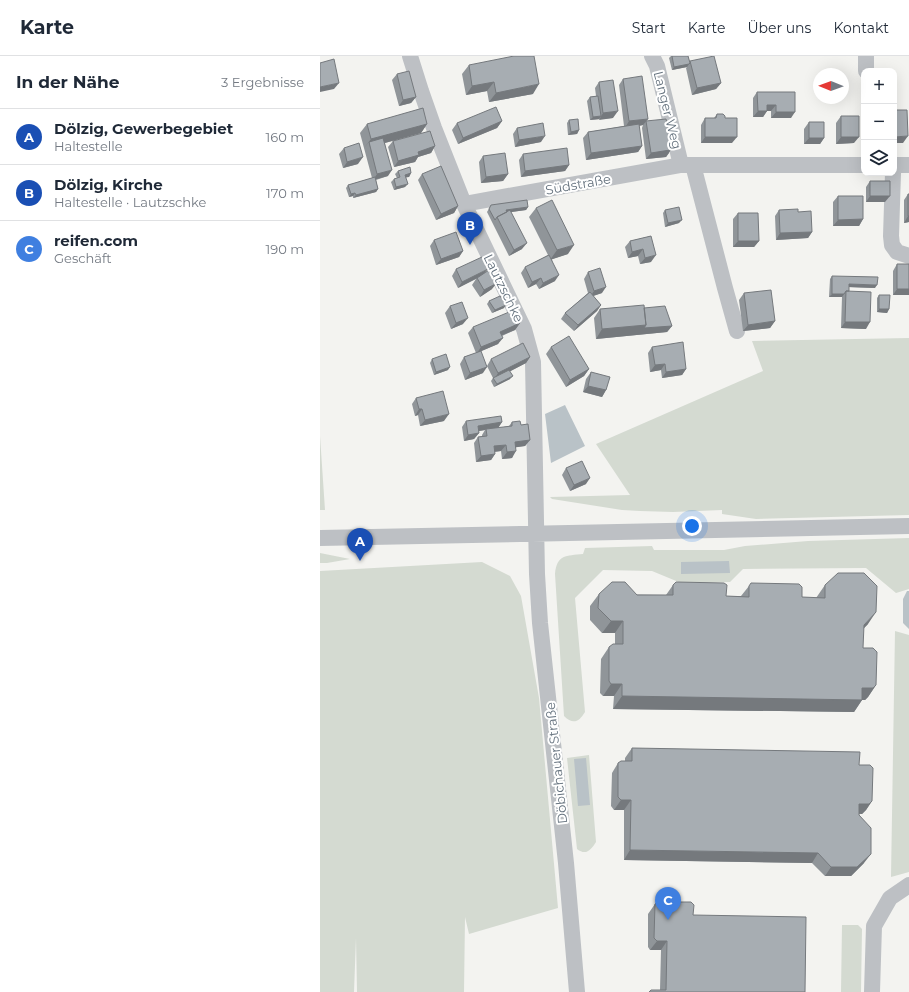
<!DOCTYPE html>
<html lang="de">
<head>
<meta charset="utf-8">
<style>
	:root { --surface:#fff; --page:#f2f2f3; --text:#1f2937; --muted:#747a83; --line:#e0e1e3; --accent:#111827 }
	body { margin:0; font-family:Montserrat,sans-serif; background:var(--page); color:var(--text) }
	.controls { position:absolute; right:12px; top:12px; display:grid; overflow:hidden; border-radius:8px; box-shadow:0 4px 16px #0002 }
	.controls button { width:36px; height:36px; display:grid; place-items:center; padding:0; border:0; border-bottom:1px solid var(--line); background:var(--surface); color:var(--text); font:20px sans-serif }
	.compass { position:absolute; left:493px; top:12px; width:36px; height:36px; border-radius:50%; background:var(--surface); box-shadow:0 4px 16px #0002; rotate:271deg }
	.you { position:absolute; left:372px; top:470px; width:14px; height:14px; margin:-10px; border:3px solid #fff; border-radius:50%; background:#1a73e8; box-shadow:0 0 0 6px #1a73e833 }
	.badge { display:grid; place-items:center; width:26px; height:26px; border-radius:50%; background:var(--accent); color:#fff; font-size:13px; font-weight:700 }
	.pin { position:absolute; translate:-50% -33px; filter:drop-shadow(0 1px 2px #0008) }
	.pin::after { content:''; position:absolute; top:21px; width:14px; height:12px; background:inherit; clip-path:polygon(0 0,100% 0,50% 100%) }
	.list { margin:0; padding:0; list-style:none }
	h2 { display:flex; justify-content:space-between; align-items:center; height:52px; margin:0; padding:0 16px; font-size:17px }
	h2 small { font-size:13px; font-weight:400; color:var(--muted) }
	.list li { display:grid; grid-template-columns:26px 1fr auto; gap:12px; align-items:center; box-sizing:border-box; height:56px; padding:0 16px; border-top:1px solid var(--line) }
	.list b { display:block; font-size:15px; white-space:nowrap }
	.list p { margin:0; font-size:13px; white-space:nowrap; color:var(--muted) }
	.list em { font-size:13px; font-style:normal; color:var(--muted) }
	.icon { flex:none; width:22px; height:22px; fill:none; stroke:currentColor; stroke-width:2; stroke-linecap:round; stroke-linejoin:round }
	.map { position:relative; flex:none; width:589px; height:936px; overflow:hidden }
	header { display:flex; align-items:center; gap:24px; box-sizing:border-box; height:56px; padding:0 20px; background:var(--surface); border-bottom:1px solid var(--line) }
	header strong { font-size:19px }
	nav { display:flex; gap:22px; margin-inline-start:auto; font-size:14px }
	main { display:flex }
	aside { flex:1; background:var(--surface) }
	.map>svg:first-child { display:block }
	.green { fill:#d4dad1 }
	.water { fill:#b9c2c7 }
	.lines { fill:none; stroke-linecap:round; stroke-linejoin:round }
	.minor { stroke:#bdc0c4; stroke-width:16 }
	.wall { fill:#909599 }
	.shaded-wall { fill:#75797d }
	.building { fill:#a7adb2; stroke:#75797d }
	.labels { text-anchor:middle; stroke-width:4; stroke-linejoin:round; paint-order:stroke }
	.street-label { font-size:13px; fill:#65727e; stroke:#fff }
</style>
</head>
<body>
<header>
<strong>Karte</strong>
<nav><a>Start</a><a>Karte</a><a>Über uns</a><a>Kontakt</a></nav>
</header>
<main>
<aside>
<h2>In der Nähe<small>3 Ergebnisse</small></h2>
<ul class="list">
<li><span class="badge" style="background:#1a4fb4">A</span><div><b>Dölzig, Gewerbegebiet</b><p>Haltestelle</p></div><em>160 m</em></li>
<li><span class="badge" style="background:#1a4fb4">B</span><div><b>Dölzig, Kirche</b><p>Haltestelle · Lautzschke</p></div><em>170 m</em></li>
<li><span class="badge" style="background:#3f7fe0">C</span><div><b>reifen.com</b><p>Geschäft</p></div><em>190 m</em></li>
</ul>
</aside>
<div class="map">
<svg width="589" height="936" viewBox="0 0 589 936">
	<rect width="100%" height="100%" fill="#f3f3f0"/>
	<path class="green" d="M589,282V459L436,463L402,458V454L353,456L320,455L302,454L232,443L230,441L310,439L276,388L443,315L432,285Z
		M0,380L5,454H0Z
		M589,482V533L576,537L546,512L423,513L410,526L361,527L332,515L283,514L255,542L265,656C259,666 253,669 244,660L235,518C237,498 246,500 263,498L265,492L332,490L334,494H404L425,490L488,485Z
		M0,497L30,503L7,507H0Z
		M162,506L190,520L201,540L219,642L238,852L149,878L145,861L144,936H37L36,882L34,936H0V515Z
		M575,575L589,579V816L571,821Z
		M269,699L276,786C271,794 266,800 257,793L247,702Z
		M522,869H538L542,873L541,936H521Z"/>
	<path class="water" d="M245,349L265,390L231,407L225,358Z
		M409,505L410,517L361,518V506Z
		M587,535H589V573L583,567V543Z
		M266,702L270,749L258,750L254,703Z"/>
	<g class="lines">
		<path class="minor" d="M90,0L101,35L114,72L144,148L204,273L213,306L217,518L220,567L246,807L257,936
			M332,0L337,10L361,109
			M546,15V0
			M373,109L405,232L417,275
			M574,109H589
			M573,117L571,180L572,189L577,196L589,200
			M144,148L361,109H544
			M0,482L589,470
			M552,936L554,870L570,842L589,829"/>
	</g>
	<path class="wall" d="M351,0H368L370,7V5L401,27L396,33L372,39L366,12L367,11L352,14L349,2Z
		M149,9L213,38L169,46L167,35L146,39L142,18Z
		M77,18L96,41L91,47L79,50L72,24Z
		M303,23L328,63L326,65L349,97L346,101L326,103L322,72L323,69L319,70L322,90L318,96L266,104L263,82L268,76L304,70L299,29Z
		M279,26L293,62L270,64L267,45L270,41L276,40L275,32Z
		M437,36H475L471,62H451V55H447L443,61H433V42Z
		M397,58L405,62L412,87H381V69L385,62H394Z
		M521,60L534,87L516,88V67Z
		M249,64L259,74L257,78L248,79L247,67Z
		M182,65L177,72L138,88L132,74L137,67Z
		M489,66L504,82L500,88H484V73Z
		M47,68H107L101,77L65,87L68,120L56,124L58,133L56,136L33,142V140L29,141L26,132L28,129L52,122L40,77Z
		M197,72L221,86L195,91L193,78Z
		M73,85L115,90L111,97L98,101L95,106L74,111L68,91Z
		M24,92L38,108L23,112L19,98Z
		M203,98L249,109L245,115L201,121L199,104Z
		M163,100L188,118L183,125L161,127L159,106Z
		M78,115L91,117L89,121H86L85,131L74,134L71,126L74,123L77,122L75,118Z
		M102,118L138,150L134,157L116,164L98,124Z
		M550,125L565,146H546V131Z
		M588,138L589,166L584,167V144Z
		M518,140L543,163L539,170H513V146Z
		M171,149L208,151L206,154L191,156L202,193L189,200L167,156Z
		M216,152L248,198L232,203L235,225L219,233L216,228L208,232L201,217L205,211L228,199L209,161Z
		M345,154L359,167L345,171L343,157Z
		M459,154L478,156L492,176L488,182L456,184L455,160Z
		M418,157L439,185L434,191H413V163Z
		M331,180V206L320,208L318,200L308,202L305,191L310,185Z
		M114,184L143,195L139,201L116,209L110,190Z
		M577,208L589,239H573V215Z
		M136,213L165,217L172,233L160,241L152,229L156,223L138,232L132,220Z
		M268,216L282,237L273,240L281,249L277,255L254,275L241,263L245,257L268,237L264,223Z
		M512,220L555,232L529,231V235L546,273L521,272L522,241H509L510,223Z
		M424,237L455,265L450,272L423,275L419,244Z
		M559,239L569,253L567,257L557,256V242Z
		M169,245L184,252L172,257L167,248Z
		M130,250L143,268L131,273L125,257Z
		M324,252L352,270L347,276L276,283L274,262L280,253Z
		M200,267L195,274L182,280L178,288L161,295L163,317L145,324L140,308L144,301L156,297L148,277L153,271Z
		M231,291L269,313L264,320L246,331L226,298Z
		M332,291L366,313L362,319L342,322L341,314L330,316L328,297Z
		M210,301L206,307L190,315V323L174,331L171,325L173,322L167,310L171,303Z
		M112,303L128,314L114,319L110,307Z
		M271,316L286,334L282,341L263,336L266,323Z
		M96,342L124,365L100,370L98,359L95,360L92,348Z
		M146,365L182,366L178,372L189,370L192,366L201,369L210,384L205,390L196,391L192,402L182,403L181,395L175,396V398L171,404L156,406L154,387L158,381L162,380V379L165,374L159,375V377L154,383L144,385L142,371Z
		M246,412L266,428L250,435L242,419Z
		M353,529L406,540H421L429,530L482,541L496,542L505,529L548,568L543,573V592L556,629L548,641L545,644H542L534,656L293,653L294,640H283L280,637L281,603L289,591L295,588V577H282L270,564V550L279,538L346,539Z
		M312,692L539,709L552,745L546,754L542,758H539L544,807L531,820H505L492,807L304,804V754H294L291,750L292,717L298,707L305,705V702Z
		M335,848L373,859L485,936L340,934L341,894H330L328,891V858Z"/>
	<path class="shaded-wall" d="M369,8L367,11L352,14L354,11Z
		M174,26L167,35L146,39L152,30Z
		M19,27L14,33L0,36V31Z
		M401,27L396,33L372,39L377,32Z
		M219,28L213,38L169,46L176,37Z
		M96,41L91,47L79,50L83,44Z
		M447,49H456L451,55H447L443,61H433L438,55Z
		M298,55L293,62L279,64L283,57Z
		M456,56H475L471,62H451Z
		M281,60L279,63L270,64L273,61Z
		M328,63L323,69L305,72L309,65Z
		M182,65L177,72L138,88L143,82Z
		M107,68L101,77L50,91L49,86L44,92L51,83Z
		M259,74L257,78L248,79L251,76Z
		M225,80L221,86L195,91L199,84Z
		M588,80L583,87H574V81Z
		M385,81H417L412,87H381Z
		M521,81H539L534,87L516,88Z
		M489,82H504L500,88H484Z
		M115,90L111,97L98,101L95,106L74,111L78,105L98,96Z
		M322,90L318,96L266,104L271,97Z
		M353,91L346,101L326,103L331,97Z
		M43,101L38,108L23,112L27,106Z
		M249,109L245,115L201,121L205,115Z
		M72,114L68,120L53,124L57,118Z
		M91,117L89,121L83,122L85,119Z
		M188,118L183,125L161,127L166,121Z
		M88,128L85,131L74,134L76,131Z
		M58,133L56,136L33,142L36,139Z
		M35,137L33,140L29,141L31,138Z
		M550,140H570L565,146H546Z
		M138,150L134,157L116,164L121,158Z
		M208,151L206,154L184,157L186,154Z
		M588,160H589V166L584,167Z
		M543,163L539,170H513L518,164Z
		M362,164L359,167L345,171L348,167Z
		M492,176L488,182L456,184L460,177Z
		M418,185H439L434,191H413Z
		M207,187L202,193L189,200L194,194Z
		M254,189L248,198L230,204L237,194Z
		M323,193L318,200L308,202L312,196Z
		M143,195L139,201L116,209L121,203Z
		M336,199L331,206L320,208L325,202Z
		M168,213L163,219L138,232L142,226Z
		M239,219L235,225L219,233L223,227Z
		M221,222L216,228L208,232L212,226Z
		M177,227L172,233L160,241L164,234Z
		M529,228L557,229L555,232L527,231Z
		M286,231L282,237L270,241L274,235Z
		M577,233H589V239H573Z
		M512,238H524L522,241H509Z
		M186,249L184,252L172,257L175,254Z
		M281,249L277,255L254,275L258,269Z
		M559,253H569L567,257L557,256Z
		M148,262L143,268L131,273L136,267Z
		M455,265L450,272L423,275L428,269Z
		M525,266H550L546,273L521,272Z
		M200,267L195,274L175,282L180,276Z
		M326,269L352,270L347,276L276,283L282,273Z
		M183,282L178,288L157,297L161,291Z
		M210,301L206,307L174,324L178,317Z
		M345,308L341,314L330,316L335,309Z
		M130,311L128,314L114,319L116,316Z
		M167,311L163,317L145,324L150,317Z
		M269,313L264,320L246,331L250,324Z
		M366,313L362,319L342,322L346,316Z
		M193,320L190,323L174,331L177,328Z
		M268,330L286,334L282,341L263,336Z
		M99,353H102L98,359L95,360Z
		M129,358L124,365L100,370L105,364Z
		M182,366L178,372L166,373L165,374L153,376L158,370Z
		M159,377L154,383L144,385L148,379Z
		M210,384L205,390L191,392L195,386Z
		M186,389L181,395L170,396L174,390Z
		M196,395L192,402L182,403L187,396Z
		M175,398L171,404L156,406L161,400Z
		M270,422L266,428L250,435L254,429Z
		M556,556L548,568L535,581L544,569Z
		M291,565H303L295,577H282Z
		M291,628H302L294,640H283Z
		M556,629L548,641L545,644H534L542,632Z
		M302,640L542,644L534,656L293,653Z
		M301,744H311L304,754H294Z
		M552,745L546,754L542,758L532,757L539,748Z
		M310,794L498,797L492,807L304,804Z
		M551,798L544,807L531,820H505L511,811Z
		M337,885H347L341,894H330Z"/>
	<path class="building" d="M194,0H214L219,28L176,37L174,26L152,30L149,9Z
		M352,0H368L370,7L369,8L354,11Z
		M394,0L401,27L377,32L370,5Z
		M14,3L19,27L0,31V7Z
		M89,15L96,41L83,44L77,18Z
		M322,20L328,63L309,65L303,23Z
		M293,24L298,55L283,57L279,26Z
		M437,36H475V56H456V49H447V55H438Z
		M278,40L281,60L273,61L270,41Z
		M176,51L182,65L143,82L137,67Z
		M103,52L107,68L51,83L47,68Z
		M574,54H587L588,80L574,81Z
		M397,58H403L405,60V62H417V81H385V62H396Z
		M521,60H539V81H521Z
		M258,63L259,74L251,76L249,64Z
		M346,63L353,91L350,94L331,97L326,65Z
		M489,66H504V82H489Z
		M223,67L225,80L199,84L197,72Z
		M319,68L322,90L271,97L268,76Z
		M110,75L115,90L98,96L99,99L78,105L73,85Z
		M63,82L72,114L57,118L49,86Z
		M39,87L43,101L27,106L24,92Z
		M247,92L249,109L205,115L203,98Z
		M185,97L188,118L166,121L163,100Z
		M121,110L138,150L121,158L102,118Z
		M90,111L91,117L85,119L88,128L76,131L74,123L80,121L78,115Z
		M55,121L58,133L36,139L35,137L31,138L28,129Z
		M550,125H570V140H550Z
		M588,138H589V160H588Z
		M518,140H543V163L518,164Z
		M207,144L208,151L186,154L187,156L177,161L175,164L169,153L171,149Z
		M232,144L254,189L237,194L216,152Z
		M359,151L362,164L348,167L345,154Z
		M478,153V156L491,155L492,176L460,177L459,154Z
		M190,154L207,187L194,194L177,161Z
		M418,157H438L439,185H418Z
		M136,176L143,195L121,203L114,184Z
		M331,180L336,199L325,202L323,193L312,196L310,185Z
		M229,199L239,219L223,227L221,222L212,226L205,211Z
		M162,201L168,213L142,226L136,213Z
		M577,208H589V233H577Z
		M280,212L286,231L274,235L268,216Z
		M169,214L177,227L164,234L157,222Z
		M512,220L558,221L557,229L529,228V235H526L524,238H512Z
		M451,234L455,265L428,269L424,237Z
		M526,235L551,236L550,266H525Z
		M270,236L281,249L258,269L245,257Z
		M559,239H570L569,253H559Z
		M180,240L186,249L175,254L169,245Z
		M142,246L148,262L136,267L130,250Z
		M324,249L326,269L282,273L280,253Z
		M345,250L352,270L324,272L326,269L324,252Z
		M194,254L200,267L180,276L183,282L161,291L153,271Z
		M249,280L269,313L250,324L231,291Z
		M363,286L366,313L346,316L345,308L335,309L332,291Z
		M203,287L210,301L178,317L171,303Z
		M161,295L167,311L150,317L144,301Z
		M126,298L130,311L116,316L112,303Z
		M189,314L193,320L177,328L173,322Z
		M271,316L290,321L286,334L268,330Z
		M123,335L129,358L105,364L102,353H99L96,342Z
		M181,360L182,366L158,370L159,377L148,379L146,365Z
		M200,365L201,369L208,368L210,384L195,386L196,395L187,396L186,389L174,390L175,398L161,400L158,381L167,380L166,373L192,370V366Z
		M262,405L270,422L254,429L246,412Z
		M518,517H544L557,530L556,556L544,569L543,592H553L557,596L556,629L553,632H542V644L302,640V628H291L289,625V591L293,588H303V565H291L278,552L279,538L292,526H305L317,539H353V529L356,526L404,527L407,529L406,540L429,541V530L431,527L479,528L482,531V541L505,542V529Z
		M312,692L540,696L539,709H550L553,712L552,745L549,748H539V759L551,772V798L537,811H511L498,797L310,794L311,744H301L298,741V707L301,705H312Z
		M338,846H371L374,849L373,859L486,861L485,936H329L331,934H346L347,885H337L334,882L335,848Z"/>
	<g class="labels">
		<g class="street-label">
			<text transform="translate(348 54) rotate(76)" y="5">Langer Weg</text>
			<text transform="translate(258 128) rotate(-10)" y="5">Südstraße</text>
			<text transform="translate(184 232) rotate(64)" y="5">Lautzschke</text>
			<text transform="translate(236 707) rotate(-96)" y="5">Döbichauer Straße</text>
		</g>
	</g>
</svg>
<div class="controls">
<button>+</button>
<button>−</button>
<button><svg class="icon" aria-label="layers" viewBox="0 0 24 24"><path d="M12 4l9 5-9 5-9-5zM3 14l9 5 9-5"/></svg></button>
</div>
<svg class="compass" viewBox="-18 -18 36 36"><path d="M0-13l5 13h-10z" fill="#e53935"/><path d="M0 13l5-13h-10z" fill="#747a83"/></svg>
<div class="you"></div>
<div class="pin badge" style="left:40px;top:505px;background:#1a4fb4">A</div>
<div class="pin badge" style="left:150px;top:189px;background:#1a4fb4">B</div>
<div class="pin badge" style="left:348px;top:864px;background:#3f7fe0">C</div>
</div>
</main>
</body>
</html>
